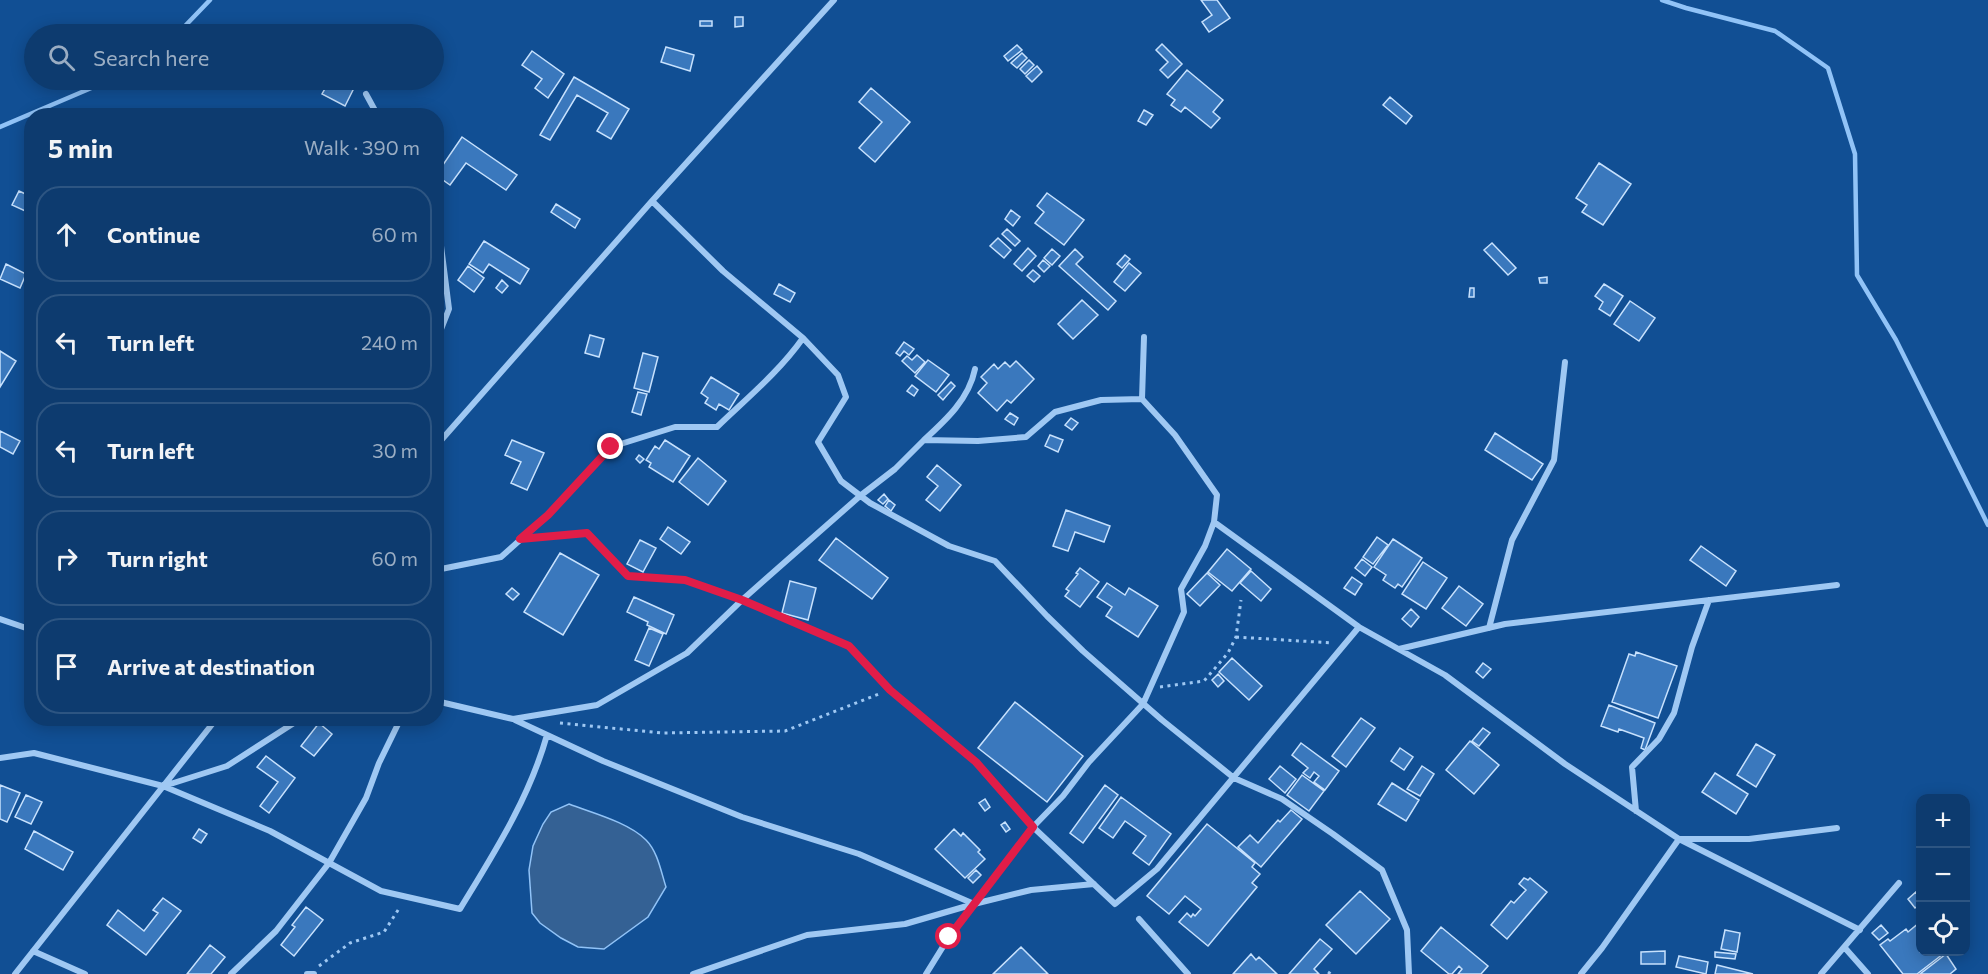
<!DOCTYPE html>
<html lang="en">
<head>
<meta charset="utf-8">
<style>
	:root { --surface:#0d3b6f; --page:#1b4677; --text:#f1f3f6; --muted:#9aadc3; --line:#2d5582 }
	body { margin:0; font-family:Commissioner,sans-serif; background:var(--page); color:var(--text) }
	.controls { position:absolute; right:18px; bottom:18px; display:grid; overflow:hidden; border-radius:12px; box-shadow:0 3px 15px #0003 }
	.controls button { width:54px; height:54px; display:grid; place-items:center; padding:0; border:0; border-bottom:2px solid var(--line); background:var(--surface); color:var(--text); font:30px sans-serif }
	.stop { position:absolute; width:18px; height:18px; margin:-14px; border:4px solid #e11d48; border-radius:50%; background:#fff }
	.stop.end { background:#e11d48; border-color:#fff; box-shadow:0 2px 6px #0008 }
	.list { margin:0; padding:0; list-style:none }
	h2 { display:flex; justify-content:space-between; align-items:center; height:78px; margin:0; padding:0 24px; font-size:26px }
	h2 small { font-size:20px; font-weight:400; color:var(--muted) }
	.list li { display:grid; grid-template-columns:39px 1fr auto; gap:18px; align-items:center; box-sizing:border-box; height:96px; margin:0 12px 12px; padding:0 12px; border:2px solid var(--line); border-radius:24px }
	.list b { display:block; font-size:22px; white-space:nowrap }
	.list em { font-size:20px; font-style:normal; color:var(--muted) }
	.icon { flex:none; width:33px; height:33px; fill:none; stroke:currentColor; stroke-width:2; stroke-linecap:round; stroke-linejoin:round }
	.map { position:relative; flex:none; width:1988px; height:974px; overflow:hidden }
	.search { position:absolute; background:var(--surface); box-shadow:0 3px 15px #0003; left:24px; top:24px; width:420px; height:66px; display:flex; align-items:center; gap:15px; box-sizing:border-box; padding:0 21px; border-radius:33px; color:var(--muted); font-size:22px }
	.panel { position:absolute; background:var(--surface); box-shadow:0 3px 15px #0003; left:24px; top:108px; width:420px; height:618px; border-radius:24px }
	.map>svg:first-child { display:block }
	.water { fill:#346194; stroke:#91c3f7; stroke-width:1.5 }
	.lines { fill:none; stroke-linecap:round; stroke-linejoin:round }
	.stream { stroke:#91c3f7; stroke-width:4.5 }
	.building { fill:#3a78bd; stroke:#c7e1fd; stroke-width:1.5 }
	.path { stroke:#9fc8f3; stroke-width:3; stroke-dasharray:3 4.5; stroke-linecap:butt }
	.street { stroke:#9fc8f3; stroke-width:6 }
	.route { stroke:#e11d48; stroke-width:8 }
</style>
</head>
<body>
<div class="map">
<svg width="1988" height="974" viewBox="0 0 1988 974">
	<rect width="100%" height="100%" fill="#114f94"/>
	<path class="water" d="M569,804C592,813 628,822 646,840C658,852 661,872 666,887L648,917L604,949L578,947L561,938L540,923L532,913L529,870L533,846L543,824L551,812Z"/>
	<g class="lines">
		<path class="stream" d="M1662,0L1686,8L1775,31L1828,68L1855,154L1857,275L1896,340L1988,525
			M174,34L185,26L210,0
			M0,127L96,86L106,80"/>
	</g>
	<path class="building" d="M1201,0H1217L1230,18L1209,32L1202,22L1212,15Z
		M735,17H743V26L735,27Z
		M700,21H712V26H700Z
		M1162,44L1182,64L1168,78L1160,70L1168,62L1156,50Z
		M1017,45L1022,50L1008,61L1004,56Z
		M666,47L694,55L690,71L661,62Z
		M532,51L564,74L548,98L535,88L542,79L522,65Z
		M1022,53L1027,58L1017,68L1011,63Z
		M1029,60L1034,65L1025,74L1020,69Z
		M1037,66L1042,72L1032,82L1026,76Z
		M1187,70L1223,100L1213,112L1220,118L1211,128L1185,107L1181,112L1171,105L1175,100L1167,94Z
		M574,77L629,109L611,139L597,131L608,113L577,95L550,140L540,135Z
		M330,80H358L345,106L322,94Z
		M871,88L910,122L875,162L859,148L882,122L859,102Z
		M1390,97L1412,116L1406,124L1383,105Z
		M1144,110L1153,115L1146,125L1138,121Z
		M462,137L517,175L506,190L466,163L450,185L436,175Z
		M1599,163L1631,184L1603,225L1582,212L1587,205L1576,198Z
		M19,191L32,197V214L12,205Z
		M1047,193L1084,220L1064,245L1035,223L1044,212L1037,206Z
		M556,204L580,219L575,228L551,212Z
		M1011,210L1020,217L1013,226L1005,219Z
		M1007,229L1020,241L1015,246L1002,234Z
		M998,238L1011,250L1004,258L990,246Z
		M484,241L529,269L520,284L489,264L483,273L469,264Z
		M1492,243L1516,268L1508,275L1484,250Z
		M1028,248L1036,256L1022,271L1014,264Z
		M1052,249L1060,256L1052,265L1044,258Z
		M1075,249L1083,257L1076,264L1116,301L1108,310L1059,266Z
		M1125,255L1130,259L1122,268L1117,264Z
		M1043,260L1050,266L1044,272L1038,266Z
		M1129,263L1141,273L1125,291L1114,282Z
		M6,264L26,274L20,288L0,279Z
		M468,266L484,278L474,292L458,280Z
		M1033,270L1040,276L1034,282L1027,276Z
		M1547,277V283H1540L1539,278Z
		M502,280L508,286L502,293L496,288Z
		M779,284L795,293L790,302L774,294Z
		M1604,284L1623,296L1610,316L1599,309L1603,302L1595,296Z
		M1470,288H1474V297H1469Z
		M1082,300L1098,315L1073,339L1058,324Z
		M1630,301L1655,318L1639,341L1614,324Z
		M590,335L604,339L599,357L585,353Z
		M904,342L914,349L909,355L904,351L900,356L896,353Z
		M0,351L16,361L0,387Z
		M643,353L658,357L649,392L634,388Z
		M917,355L925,362L915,373L902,361L907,356L912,360Z
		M928,360L949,375L936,392L915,376Z
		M1016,361L1034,379L1011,403L1007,400L997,411L978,393L987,383L981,377L994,364L998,369L1005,362L1010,367Z
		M711,377L739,394L729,410L719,404L716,410L705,403L708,398L701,393Z
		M951,382L955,386L943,400L938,395Z
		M912,385L918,390L914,396L907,391Z
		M638,392L647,394L641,415L632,412Z
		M1010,413L1018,418L1014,425L1005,419Z
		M1071,418L1078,423L1072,430L1065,425Z
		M0,431L20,441L13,454L0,447Z
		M1495,433L1543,464L1532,480L1485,450Z
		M1050,435L1063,440L1058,452L1045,446Z
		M512,440L544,453L527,490L511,483L521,462L505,455Z
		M665,440L690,456L673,482L649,467L651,463L646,460L655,446L659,449Z
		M639,455L644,459L640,463L636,459Z
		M698,458L726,481L708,505L679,482Z
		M937,465L961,485L940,511L926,500L938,486L927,477Z
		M884,494L888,499L883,504L878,500Z
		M889,500L895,505L891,511L885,506Z
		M1066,510L1110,526L1104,542L1075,532L1068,551L1053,546Z
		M668,527L690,542L681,554L660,539Z
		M1377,537L1388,545L1373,564L1363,557Z
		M836,538L888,578L872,599L819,560Z
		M1393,539L1422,558L1402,587L1398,584L1395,588L1383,580L1386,575L1374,567Z
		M640,540L656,548L643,572L627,564Z
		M1701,546L1736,571L1726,586L1690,560Z
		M1227,549L1251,569L1232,591L1208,572Z
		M560,553L599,575L563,635L524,612Z
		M1362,559L1372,567L1365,576L1355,568Z
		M1423,562L1447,578L1426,609L1402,594Z
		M1080,568L1099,582L1080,607L1065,596L1069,591L1066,589L1078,574L1076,573Z
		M1251,571L1271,589L1261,601L1240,583Z
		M1207,573L1220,585L1200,606L1187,594Z
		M1352,577L1362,584L1355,595L1344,588Z
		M790,581L816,588L808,620L782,613Z
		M1107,583L1125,595L1129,588L1158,606L1138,637L1106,616L1112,607L1097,597Z
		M1459,586L1483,604L1466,626L1442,608Z
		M512,588L519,594L513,600L506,594Z
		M634,597L674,615L666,634L647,625L648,622L627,612Z
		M1411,609L1419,617L1411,627L1402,619Z
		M649,628L663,634L649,666L635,660Z
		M436,646L443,650L436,660Z
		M1636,652L1677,666L1658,718L1612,702L1629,654L1635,656Z
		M1232,658L1262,686L1249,700L1219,672Z
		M1483,663L1491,669L1483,678L1476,672Z
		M1218,674L1224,681L1218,687L1212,680Z
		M1015,702L1083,756L1047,802L978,748Z
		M1609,705L1655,723L1645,750L1641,748L1644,738L1619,729L1618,732L1601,726Z
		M1361,718L1375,728L1346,767L1332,756Z
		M319,723L332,734L314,756L301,746Z
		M1483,728L1490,733L1479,746L1472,741Z
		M1470,741L1499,765L1474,794L1446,770Z
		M1301,743L1339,771L1325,790L1314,782L1319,776L1314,772L1310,778L1303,773L1308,768L1292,755Z
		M1756,744L1775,755L1756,787L1737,775Z
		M1400,748L1413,757L1404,770L1391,761Z
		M266,756L295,778L269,813L260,806L278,782L257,767Z
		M1280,766L1296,779L1285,793L1269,779Z
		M1422,766L1434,774L1420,796L1407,789Z
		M1715,773L1748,794L1736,814L1702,792Z
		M1302,775L1324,791L1309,811L1287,795Z
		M1392,783L1419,800L1406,821L1378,804Z
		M0,785L20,793L7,822L0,819Z
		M1105,785L1118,795L1083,843L1070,833Z
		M26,795L42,802L31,824L15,817Z
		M1121,797L1171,834L1149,865L1133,853L1146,836L1125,821L1113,838L1099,828Z
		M985,799L990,807L985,811L979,803Z
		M1291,810L1302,819L1261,867L1238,847L1250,835L1258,843L1278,820L1280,822Z
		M1005,822L1010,829L1006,832L1001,825Z
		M1207,824L1255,863L1252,867L1260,874L1252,883L1257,887L1208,946L1179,922L1187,913L1191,917L1193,914L1195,916L1201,909L1185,896L1169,914L1147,896Z
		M199,829L207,834L201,843L193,838Z
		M954,829L961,836L963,833L980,850L978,852L985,859L965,878L935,849Z
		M34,831L73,852L63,870L25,849Z
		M976,870L981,875L973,883L968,878Z
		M1524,878L1528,880L1530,878L1547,892L1507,939L1491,925L1511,901L1514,903L1526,890L1519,884Z
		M1360,891L1390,919L1356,954L1326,925Z
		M1916,892L1920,898V904L1915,908L1908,899Z
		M163,898L181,911L146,955L107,925L118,910L144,931L158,913L153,910Z
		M306,907L323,920L294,956L281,945L295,927L292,925Z
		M1919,923L1920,925V952H1941L1943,954L1917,974H1903L1880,945L1888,939L1890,941L1906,929L1908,932Z
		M1881,925L1888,933L1879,940L1872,933Z
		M1441,927L1488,966L1481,974H1458L1462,969L1459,966L1452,974H1449L1421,951Z
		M1725,930L1740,933L1737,952L1721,949Z
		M1320,939L1332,949L1314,969L1319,974H1289Z
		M210,945L225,957L211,974H187Z
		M1021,947L1048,974H993Z
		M1665,951V964H1641V952Z
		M1715,952L1736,954L1735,959L1715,957Z
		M1251,954L1256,960L1259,957L1277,974H1233Z
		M1946,954L1956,969L1950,974H1920Z
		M1679,956L1708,962L1706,974L1676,967Z
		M1717,965L1753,974H1715Z"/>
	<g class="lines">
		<path class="path" d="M1236,637L1333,643
			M1160,687L1204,681L1228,653L1236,637L1241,600
			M560,723L662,733L785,731L879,694
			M319,966L350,943L384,932L400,907
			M1328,972L1331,974"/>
		<path class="street" d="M366,94L378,116
			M652,201L723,271L803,338L838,375L846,397L818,442L841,481L870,503L949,546L995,561L1047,616L1083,651L1162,720L1234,778L1282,799L1333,834L1382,870L1407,930L1409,974
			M436,231L440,238L449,309L436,342
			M1144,337L1142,399L1175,435L1217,495L1214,522L1359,627L1445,675L1565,764L1679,839L1860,930
			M924,440C946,420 969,399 975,369
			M436,446L652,201L834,0
			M520,539L587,533L628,576L685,580L742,600L860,496L895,469L924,440L978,441L1026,437L1055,412L1101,400L1142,399
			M436,570L501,557L548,515L611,447L675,427H717C747,398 779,372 803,338
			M0,619L32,630
			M1489,628L1512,540L1554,460L1565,362
			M1399,649L1505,624L1837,585
			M436,701L513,719L597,705L687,653L742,600L849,646L890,690L976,762L1033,827L1115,904L1157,869L1359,627
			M515,720L603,761L742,817L859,854L974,904L905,924L807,935L693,974
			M0,758L34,753L163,786L270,831L381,891L460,909C494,853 529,799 547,735
			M164,786L227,766L297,721L308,718
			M1636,811L1632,767L1659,739L1674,713L1692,647L1709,600
			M974,904L1031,890L1094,884
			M1139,919L1188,974
			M1845,948L1868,974
			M33,951L85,974
			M15,974L217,718
			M231,974L276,931L329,863L366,798L379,763L401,718
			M307,974H314
			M926,974L949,937L1033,827L1063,796L1089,762L1143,704L1184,612L1181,589L1205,546L1214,522
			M1581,974L1602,948L1679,839H1749L1837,828
			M1821,974L1899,883"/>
	</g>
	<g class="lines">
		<path class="route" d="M611,447L548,515L520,539L587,533L628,576L685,580L742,600L849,646L890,690L976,762L1033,827L949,937"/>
	</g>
</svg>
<div class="controls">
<button>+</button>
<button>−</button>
<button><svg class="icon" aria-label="locate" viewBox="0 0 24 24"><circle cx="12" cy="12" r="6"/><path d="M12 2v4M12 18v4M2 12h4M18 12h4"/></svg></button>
</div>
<div class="stop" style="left:949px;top:937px"></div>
<div class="stop end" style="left:611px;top:447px"></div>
<div class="search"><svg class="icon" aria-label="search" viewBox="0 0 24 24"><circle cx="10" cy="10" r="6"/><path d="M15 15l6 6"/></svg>Search here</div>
<section class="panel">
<h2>5 min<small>Walk · 390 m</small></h2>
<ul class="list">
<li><svg class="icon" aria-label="ahead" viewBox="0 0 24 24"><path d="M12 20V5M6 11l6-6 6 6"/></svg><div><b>Continue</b></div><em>60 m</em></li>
<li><svg class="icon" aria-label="left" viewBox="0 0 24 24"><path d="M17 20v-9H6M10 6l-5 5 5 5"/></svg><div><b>Turn left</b></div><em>240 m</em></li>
<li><svg class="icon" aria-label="left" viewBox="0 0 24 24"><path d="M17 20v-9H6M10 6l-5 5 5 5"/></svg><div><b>Turn left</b></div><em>30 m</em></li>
<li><svg class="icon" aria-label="right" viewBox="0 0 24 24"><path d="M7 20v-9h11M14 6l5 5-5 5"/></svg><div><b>Turn right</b></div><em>60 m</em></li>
<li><svg class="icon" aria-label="arrive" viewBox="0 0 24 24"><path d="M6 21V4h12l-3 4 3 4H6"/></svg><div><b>Arrive at destination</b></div></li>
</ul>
</section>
</div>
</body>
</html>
